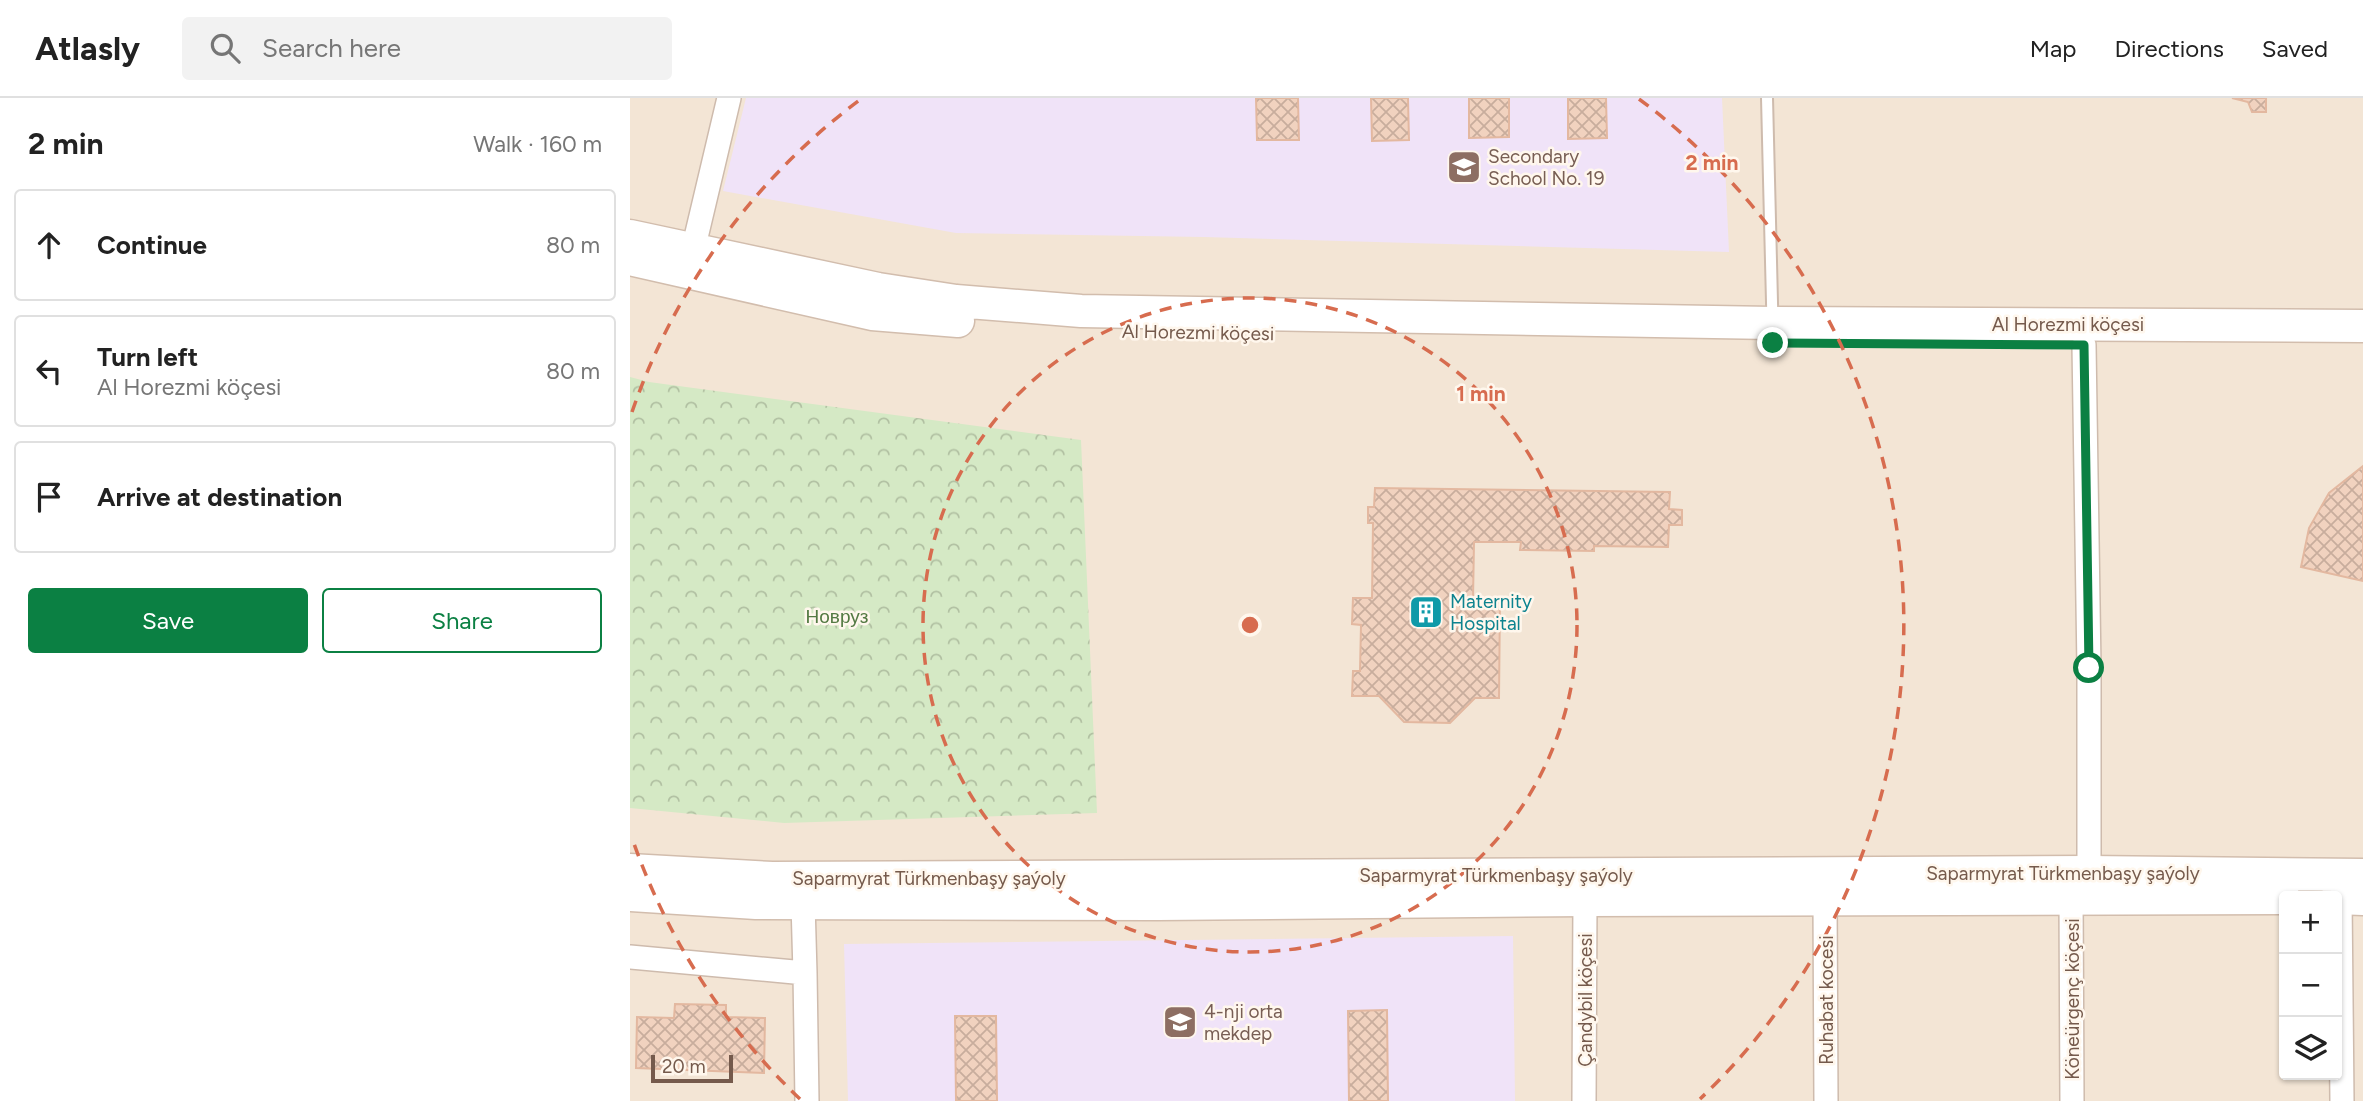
<!DOCTYPE html>
<html lang="en">
<head>
<meta charset="utf-8">
<style>
	:root { --surface:#fff; --page:#f2f2f2; --text:#222; --muted:#767676; --line:#e0e0e0; --accent:#0b8043 }
	body { margin:0; font-family:Figtree,sans-serif; background:var(--page); color:var(--text) }
	.controls { position:absolute; right:21px; bottom:21px; display:grid; overflow:hidden; border-radius:7px; box-shadow:0 2px 5px #0004 }
	.controls button { width:63px; height:63px; display:grid; place-items:center; padding:0; border:0; border-bottom:2px solid var(--line); background:var(--surface); color:var(--text); font:35px sans-serif }
	.scale { position:absolute; left:21px; bottom:18px; width:82px; box-sizing:border-box; padding-left:7px; border:4px solid #755a4c; border-top:0; font-size:19px; line-height:24px; white-space:nowrap; color:#755a4c; -webkit-text-stroke:5px #fff7ed; paint-order:stroke }
	.stop { position:absolute; width:21px; height:21px; margin:-16px; border:5px solid #0b8043; border-radius:50%; background:#fff }
	.stop.end { background:#0b8043; border-color:#fff; box-shadow:0 2px 7px #0008 }
	.list { margin:0; padding:0; list-style:none }
	h2 { display:flex; justify-content:space-between; align-items:center; height:91px; margin:0; padding:0 28px; font-size:30px }
	h2 small { font-size:23px; font-weight:400; color:var(--muted) }
	.list li { display:grid; grid-template-columns:46px 1fr auto; gap:21px; align-items:center; box-sizing:border-box; height:112px; margin:0 14px 14px; padding:0 14px; border:2px solid var(--line); border-radius:7px }
	.list b { display:block; font-size:26px; white-space:nowrap }
	.list p { margin:0; font-size:23px; white-space:nowrap; color:var(--muted) }
	.list em { font-size:23px; font-style:normal; color:var(--muted) }
	.actions { display:flex; gap:14px; padding:21px 28px }
	.actions a { flex:1; padding:16px 0; border:2px solid var(--accent); border-radius:7px; text-align:center; font-size:24px; color:var(--accent) }
	.actions .main { background:var(--accent); color:#fff }
	.icon { flex:none; width:38px; height:38px; fill:none; stroke:currentColor; stroke-width:2; stroke-linecap:round; stroke-linejoin:round }
	.map { position:relative; flex:none; width:1733px; height:1003px; overflow:hidden }
	header { display:flex; align-items:center; gap:42px; box-sizing:border-box; height:98px; padding:0 35px; background:var(--surface); border-bottom:2px solid var(--line) }
	header strong { font-size:33px }
	nav { display:flex; gap:38px; margin-inline-start:auto; font-size:24px }
	.search { width:490px; height:63px; background:var(--page); display:flex; align-items:center; gap:18px; box-sizing:border-box; padding:0 24px; border-radius:7px; color:var(--muted); font-size:26px }
	main { display:flex }
	aside { flex:1; background:var(--surface) }
	.map>svg:first-child { display:block }
	.residential { fill:#f3e5d5; fill-rule:evenodd }
	.education { fill:#f0e3f8 }
	.park { fill:url(#park-crowns) }
	.building { fill:url(#building-cross-hatch); stroke:#e3b8a0; stroke-width:2 }
	.lines { fill:none; stroke-linecap:round; stroke-linejoin:round }
	.lane-casing { stroke:#cebbad; stroke-width:14 }
	.street-casing { stroke:#cebbad; stroke-width:26 }
	.secondary-casing { stroke:#d2bdad; stroke-width:35 }
	.lane { stroke:#fff; stroke-width:10 }
	.street { stroke:#fff; stroke-width:23 }
	.secondary { stroke:#fff; stroke-width:32 }
	.route { stroke:#0b8043; stroke-width:9 }
	.ring { fill:none; stroke:#d76c4f; stroke-width:3.5; stroke-dasharray:12 9 }
	.labels { text-anchor:middle; stroke-width:5; stroke-linejoin:round; paint-order:stroke }
	.education-label { font-size:19px; fill:#785e54; stroke:#fff7ed; text-anchor:start }
	.street-label { font-size:19px; fill:#755a4c; stroke:#fff7ed }
	.culture-label { font-size:19px; fill:#0d838f; stroke:#fff7ed; text-anchor:start }
	.park-label { font-size:19px; fill:#547a43; stroke:#fff7ed }
	.centre { fill:#d76c4f; stroke:#fff7ed; stroke-width:3.5 }
	.ring-label { font-size:21px; text-anchor:middle; font-weight:bold; fill:#d76c4f; stroke:#fff7ed; stroke-width:5; stroke-linejoin:round; paint-order:stroke }
</style>
</head>
<body>
<header>
<strong>Atlasly</strong>
<div class="search"><svg class="icon" aria-label="search" viewBox="0 0 24 24"><circle cx="10" cy="10" r="6"/><path d="M15 15l6 6"/></svg>Search here</div>
<nav><a>Map</a><a>Directions</a><a>Saved</a></nav>
</header>
<main>
<aside>
<h2>2 min<small>Walk · 160 m</small></h2>
<ul class="list">
<li><svg class="icon" aria-label="ahead" viewBox="0 0 24 24"><path d="M12 20V5M6 11l6-6 6 6"/></svg><div><b>Continue</b></div><em>80 m</em></li>
<li><svg class="icon" aria-label="left" viewBox="0 0 24 24"><path d="M17 20v-9H6M10 6l-5 5 5 5"/></svg><div><b>Turn left</b><p>Al Horezmi köçesi</p></div><em>80 m</em></li>
<li><svg class="icon" aria-label="arrive" viewBox="0 0 24 24"><path d="M6 21V4h12l-3 4 3 4H6"/></svg><div><b>Arrive at destination</b></div></li>
</ul>
<div class="actions"><a class="main">Save</a><a>Share</a></div>
</aside>
<div class="map">
<svg width="1733" height="1003" viewBox="0 0 1733 1003">
	<defs>
		<pattern id="park-crowns" width="20" height="18" patternUnits="userSpaceOnUse" patternTransform="scale(1.75)"><rect width="20" height="18" fill="#d5e9c5"/><path d="M2 6a3 3 0 1 1 6 0M12 15a3 3 0 1 1 6 0" fill="none" stroke="#b1c0a2"/></pattern>
		<pattern id="building-cross-hatch" width="8" height="8" patternUnits="userSpaceOnUse" patternTransform="scale(1.75)"><rect width="8" height="8" fill="#f1d2bf"/><path d="M0 0l8 8M0 8l8-8" fill="none" stroke="#c8ad9d"/></pattern>
	</defs>
	<rect width="100%" height="100%" fill="#fcf3e7"/>
	<path class="residential" d="M0,0H1733V1003H0ZM1654,798H1707V977H1654Z"/>
	<path class="education" d="M116,0H1092L1099,154L574,139L326,135L93,93Z
		M883,838L885,1003H218L214,846Z"/>
	<path class="park" d="M0,279L19,284L451,342L467,715L154,725L0,710Z"/>
	<path class="building" d="M626,0H668L669,42H627Z
		M741,0H778L779,42L742,43Z
		M839,0H879V39L839,40Z
		M938,0H976L977,40L938,41Z
		M1602,0H1636V14H1622L1618,4Z
		M1733,368V483L1671,469L1679,430L1699,395Z
		M745,390L1040,394L1039,411L1052,412V427H1039L1038,449L964,448V453L890,452L891,444H844L843,502H870L869,600H845L820,625L774,624L749,598H722L723,573H730L731,527L722,526L723,500H742L743,425H738V409H744Z
		M45,906L96,907V919L135,920L134,975L6,970L7,919L44,920Z
		M757,912L758,1003H719L718,913Z
		M325,918H366L367,1003H326Z"/>
	<g class="lines">
		<g class="lane-casing">
			<path id="lane" d="M1137,0L1143,245"/>
		</g>
		<g class="street-casing">
			<path id="street" d="M63,152L99,0
				M1454,247L1459,570V774
				M1441,799L1442,1003
				M1710,800L1712,1003
				M1195,801L1196,1003
				M0,859L175,875L173,805
				M175,875L177,1003
				M954,1003L955,802"/>
		</g>
		<g class="secondary-casing">
			<path id="secondary" d="M0,138L248,191L326,203L451,213L1142,225L1733,228
				M0,161L242,216L328,223
				M0,772L142,780L1459,774L1733,777
				M0,797L126,805L528,806L955,802L1654,800
				M1707,800L1733,801"/>
		</g>
		<use href="#lane" class="lane"/>
		<use href="#street" class="street"/>
		<use href="#secondary" class="secondary"/>
	</g>
	<g class="lines">
		<path class="route" d="M1143,245L1454,247L1459,570"/>
	</g>
	<g class="ring">
		<circle cx="620" cy="527" r="327"/>
		<path d="M170 1001A654 654 0 0 1 2 740M2 314A654 654 0 0 1 231 1M1009 1A654 654 0 0 1 1070 1001"/>
	</g>
	<defs>
		<g id="school-square" transform="scale(1.75)"><rect x="-9" y="-9" width="18" height="18" rx="4" fill="#8d6e63" stroke="#fff7ed"/><path d="M0-5L7-2L0 1L-7-2ZM-4 1L0 2.5L4 1V4Q0 6-4 4Z" fill="#fff"/></g>
		<g id="building-square" transform="scale(1.75)"><rect x="-9" y="-9" width="18" height="18" rx="4" fill="#0f9aa8" stroke="#fff7ed"/><path d="M-4-6H4V6H1V3H-1V6H-4ZM-2.5-4.3h1.7v1.8h-1.7ZM.8-4.3h1.7v1.8H.8ZM-2.5-1h1.7V.8h-1.7ZM.8-1h1.7V.8H.8Z" fill="#fff"/></g>
	</defs>
	<g fill-rule="evenodd">
		<use href="#school-square" x="834" y="69"/>
		<use href="#building-square" x="796" y="514"/>
		<use href="#school-square" x="550" y="924"/>
	</g>
	<g class="labels">
		<g class="education-label">
			<text x="858" y="65">Secondary<tspan x="858" dy="22">School No. 19</tspan></text>
			<text x="574" y="920">4-nji orta<tspan x="574" dy="22">mekdep</tspan></text>
		</g>
		<g class="street-label">
			<text x="1438" y="233">Al Horezmi köçesi</text>
			<text transform="translate(568 234) rotate(1)" y="7">Al Horezmi köçesi</text>
			<text x="1433" y="782">Saparmyrat Türkmenbaşy şaýoly</text>
			<text x="866" y="784">Saparmyrat Türkmenbaşy şaýoly</text>
			<text x="299" y="787">Saparmyrat Türkmenbaşy şaýoly</text>
			<text transform="translate(1442 901) rotate(-90)" y="7">Köneürgenç köçesi</text>
			<text transform="translate(955 902) rotate(-90)" y="7">Çandybil köçesi</text>
			<text transform="translate(1196 902) rotate(-90)" y="7">Ruhabat kocesi</text>
		</g>
		<g class="culture-label">
			<text x="820" y="510">Maternity<tspan x="820" dy="22">Hospital</tspan></text>
		</g>
		<g class="park-label">
			<text x="207" y="525">Новруз</text>
		</g>
	</g>
	<circle cx="620" cy="527" r="10" class="centre"/>
	<g class="ring-label">
		<text x="1082" y="72">2 min</text>
		<text x="851" y="303">1 min</text>
	</g>
</svg>
<div class="controls">
<button>+</button>
<button>−</button>
<button><svg class="icon" aria-label="layers" viewBox="0 0 24 24"><path d="M12 4l9 5-9 5-9-5zM3 14l9 5 9-5"/></svg></button>
</div>
<div class="scale">20 m</div>
<div class="stop" style="left:1459px;top:570px"></div>
<div class="stop end" style="left:1143px;top:245px"></div>
</div>
</main>
</body>
</html>
